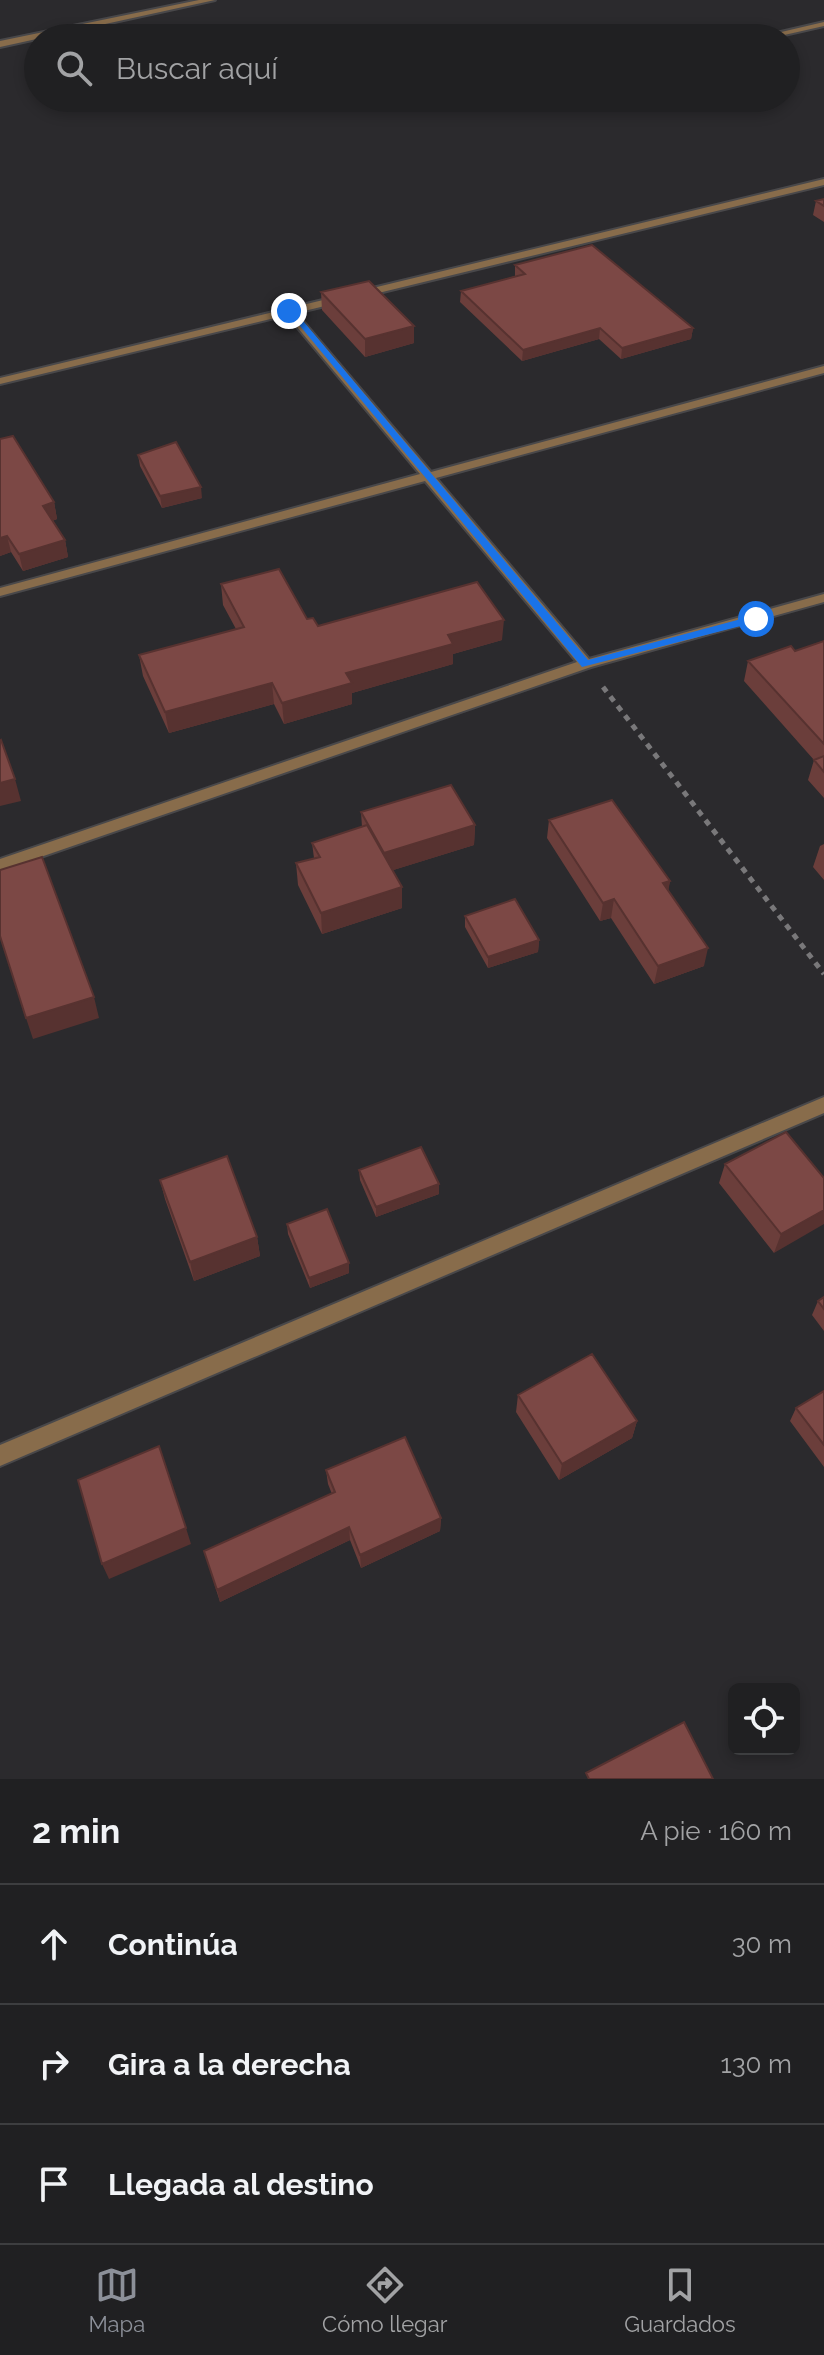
<!DOCTYPE html>
<html lang="es">
<head>
<meta charset="utf-8">
<style>
	:root { --surface:#202022; --page:#2d2d2f; --text:#f1f3f6; --muted:#a2a3a5; --line:#3d3e40; --accent:#8c9099 }
	body { margin:0; font-family:Raleway,sans-serif; background:var(--page); color:var(--text) }
	.controls { position:absolute; right:24px; bottom:24px; display:grid; overflow:hidden; border-radius:12px; box-shadow:0 4px 12px #0003 }
	.controls button { width:72px; height:72px; display:grid; place-items:center; padding:0; border:0; border-bottom:2px solid var(--line); background:var(--surface); color:var(--text); font:40px sans-serif }
	.stop { position:absolute; width:24px; height:24px; margin:-18px; border:6px solid #1a73e8; border-radius:50%; background:#fff }
	.stop.end { background:#1a73e8; border-color:#fff; box-shadow:0 2px 8px #0008 }
	.list { margin:0; padding:0; list-style:none }
	h2 { display:flex; justify-content:space-between; align-items:center; height:104px; margin:0; padding:0 32px; font-size:34px }
	h2 small { font-size:26px; font-weight:400; color:var(--muted) }
	.list li { display:grid; grid-template-columns:52px 1fr auto; gap:24px; align-items:center; box-sizing:border-box; height:120px; padding:0 32px; border-top:2px solid var(--line) }
	.list b { display:block; font-size:30px; white-space:nowrap }
	.list em { font-size:26px; font-style:normal; color:var(--muted) }
	.icon { flex:none; width:44px; height:44px; fill:none; stroke:currentColor; stroke-width:2; stroke-linecap:round; stroke-linejoin:round }
	.map { position:relative; flex:none; width:824px; height:1779px; overflow:hidden }
	.search { position:absolute; background:var(--surface); box-shadow:0 4px 12px #0003; left:24px; right:24px; top:24px; height:88px; display:flex; align-items:center; gap:20px; box-sizing:border-box; padding:0 28px; border-radius:44px; color:var(--muted); font-size:30px }
	.sheet { height:464px; background:var(--surface) }
	nav { display:flex; justify-content:space-around; align-items:center; box-sizing:border-box; height:112px; border-top:2px solid var(--line); background:var(--surface); font-size:22px; color:var(--muted) }
	nav a { display:grid; justify-items:center; gap:4px }
	nav .on { color:var(--accent) }
	.map>svg:first-child { display:block }
	.lines { fill:none; stroke-linecap:round; stroke-linejoin:round }
	.service-casing { stroke:#49484a; stroke-width:4 }
	.minor-casing { stroke:#49484a; stroke-width:4 }
	.path { stroke:#79787a; stroke-width:5; stroke-dasharray:6 6; stroke-linecap:butt }
	.service { fill:#886c4b; fill-rule:evenodd }
	.minor { fill:#886c4b; fill-rule:evenodd }
	.wall { fill:#6b3e3b }
	.shaded-wall { fill:#573230 }
	.building { fill:#7c4845; stroke:#573230; stroke-width:2 }
	.route { fill:#1a73e8 }
</style>
</head>
<body>
<div class="map">
<svg width="824" height="1779" viewBox="0 0 824 1779">
	<rect width="100%" height="100%" fill="#2b2a2d"/>
	<g class="lines">
		<g class="service-casing">
			<path id="service" d="M199,0H215L0,47V41Z"/>
		</g>
		<g class="minor-casing">
			<path id="minor" d="M824,22V26L771,38H755Z
				M824,179V185L296,313L431,472L824,366V373L436,478L589,659L824,594V602L591,667L0,871V859L577,662L425,481L0,596V588L420,474L287,315L0,384V378Z
				M824,1097V1113L0,1466V1445Z"/>
		</g>
		<path class="path" d="M603,687L824,974"/>
		<use href="#service" class="service"/>
		<use href="#minor" class="minor"/>
	</g>
	<path class="wall" d="M824,199V222L813,215L816,201Z
		M515,265L693,328L691,339L621,359L599,339L522,361L460,302L461,291L515,276Z
		M321,292L414,326V343L365,357L322,310Z
		M0,439L54,502L57,519L52,521L65,540L68,557L23,571L11,552L0,556Z
		M138,455L202,498L162,508L140,466Z
		M221,584L307,619L318,626L502,640L453,654V664L352,693V704L284,724L274,704L169,733L143,676L139,655L236,629L223,605Z
		M824,641V798L808,780L814,760L744,681L748,661L795,651Z
		M361,812L475,825L474,845L393,870L402,908L322,934L298,885L296,863L314,858L312,843L362,827Z
		M549,820L670,881L668,890L704,966L654,984L611,918L600,921L547,838Z
		M824,844V880L813,867L820,846Z
		M465,916L539,940L538,952L488,968L465,927Z
		M725,1164L824,1178L774,1253L719,1183Z
		M359,1170L439,1184V1194L376,1217L360,1180Z
		M160,1180L257,1237L260,1256L194,1281L165,1199Z
		M287,1224L349,1273L310,1288L288,1234Z
		M824,1297V1331L812,1315L818,1301Z
		M824,1391V1467L790,1421L796,1408Z
		M518,1395L637,1421L632,1438L559,1480L516,1412Z
		M326,1470L441,1518L440,1531L361,1568L350,1540L220,1602L204,1551L332,1494L328,1484Z"/>
	<path class="shaded-wall" d="M414,326V343L365,357V339Z
		M600,328L599,339L522,361L523,350Z
		M693,328L691,339L621,359L622,348Z
		M201,487L202,498L162,508L160,496Z
		M54,502L57,519L47,523L43,506Z
		M7,536L11,552L0,556V538Z
		M65,540L68,557L23,571L19,554Z
		M504,620L502,640L453,654V664L352,693V704L284,724L282,703L346,673L448,635Z
		M272,683L274,704L169,733L165,712Z
		M15,779L21,801L0,806V783Z
		M475,825L474,845L384,873V853Z
		M670,881L667,899L663,883Z
		M402,887V908L322,934L321,913Z
		M614,899L611,918L600,921L603,903Z
		M539,940L538,952L488,968V957Z
		M708,948L704,966L654,984L658,966Z
		M94,997L99,1018L33,1039L26,1018Z
		M439,1184V1194L376,1217V1207Z
		M824,1210V1224L774,1253L781,1234Z
		M257,1237L260,1256L194,1281L190,1262Z
		M349,1263V1273L310,1288L309,1278Z
		M637,1421L632,1438L559,1480L562,1464Z
		M441,1518L440,1531L361,1568L360,1555Z
		M349,1527L350,1540L220,1602L217,1590Z
		M186,1528L191,1544L109,1579L102,1564Z"/>
	<path class="building" d="M824,199V206L816,201Z
		M592,245L693,328L622,348L600,328L523,350L461,291L525,274L515,265Z
		M369,281L414,326L365,339L321,292Z
		M13,436L54,502L43,506L65,540L19,554L7,536L0,538V439Z
		M176,442L201,487L160,496L138,455Z
		M279,569L307,619L313,618L318,626L477,582L504,620L448,635L453,644L346,673L352,683L282,703L272,683L165,712L139,655L244,627L221,584Z
		M824,641V744L748,661L791,646L795,651Z
		M1,740L15,779L0,783V741Z
		M824,756V772L814,760Z
		M451,785L475,825L384,853L361,812Z
		M612,800L670,881L663,883L708,948L658,966L614,899L603,903L549,820Z
		M367,825L402,887L321,913L296,863L320,857L312,843Z
		M42,857L94,997L26,1018L0,936V870Z
		M515,899L539,940L488,957L465,916Z
		M786,1132L824,1178V1210L781,1234L725,1164Z
		M421,1147L439,1184L376,1207L359,1170Z
		M227,1156L257,1237L190,1262L160,1180Z
		M327,1209L349,1263L309,1278L287,1224Z
		M824,1297V1309L818,1301Z
		M592,1354L637,1421L562,1464L518,1395Z
		M824,1391V1445L796,1408Z
		M405,1437L441,1518L360,1555L349,1527L217,1590L204,1551L335,1492L326,1470Z
		M159,1446L186,1528L102,1564L78,1480Z
		M684,1722L713,1779H589L586,1773Z"/>
	<path class="route" d="M286,309H293L588,660L756,615L760,616V621L582,667Z"/>
</svg>
<div class="controls">
<button><svg class="icon" aria-label="locate" viewBox="0 0 24 24"><circle cx="12" cy="12" r="6"/><path d="M12 2v4M12 18v4M2 12h4M18 12h4"/></svg></button>
</div>
<div class="stop" style="left:756px;top:619px"></div>
<div class="stop end" style="left:289px;top:311px"></div>
<div class="search"><svg class="icon" aria-label="search" viewBox="0 0 24 24"><circle cx="10" cy="10" r="6"/><path d="M15 15l6 6"/></svg>Buscar aquí</div>
</div>
<section class="sheet">
<h2>2 min<small>A pie · 160 m</small></h2>
<ul class="list">
<li><svg class="icon" aria-label="ahead" viewBox="0 0 24 24"><path d="M12 20V5M6 11l6-6 6 6"/></svg><div><b>Continúa</b></div><em>30 m</em></li>
<li><svg class="icon" aria-label="right" viewBox="0 0 24 24"><path d="M7 20v-9h11M14 6l5 5-5 5"/></svg><div><b>Gira a la derecha</b></div><em>130 m</em></li>
<li><svg class="icon" aria-label="arrive" viewBox="0 0 24 24"><path d="M6 21V4h12l-3 4 3 4H6"/></svg><div><b>Llegada al destino</b></div></li>
</ul>
</section>
<nav>
<a class="on"><svg class="icon" aria-label="map" viewBox="0 0 24 24"><path d="M3 6l6-2 6 2 6-2v14l-6 2-6-2-6 2zM9 4v14M15 6v14"/></svg>Mapa</a>
<a><svg class="icon" aria-label="directions" viewBox="0 0 24 24"><path d="M12 3l9 9-9 9-9-9zM9 14v-3h6M13 9l2 2-2 2"/></svg>Cómo llegar</a>
<a><svg class="icon" aria-label="saved" viewBox="0 0 24 24"><path d="M7 4h10v16l-5-4-5 4z"/></svg>Guardados</a>
</nav>
</body>
</html>
